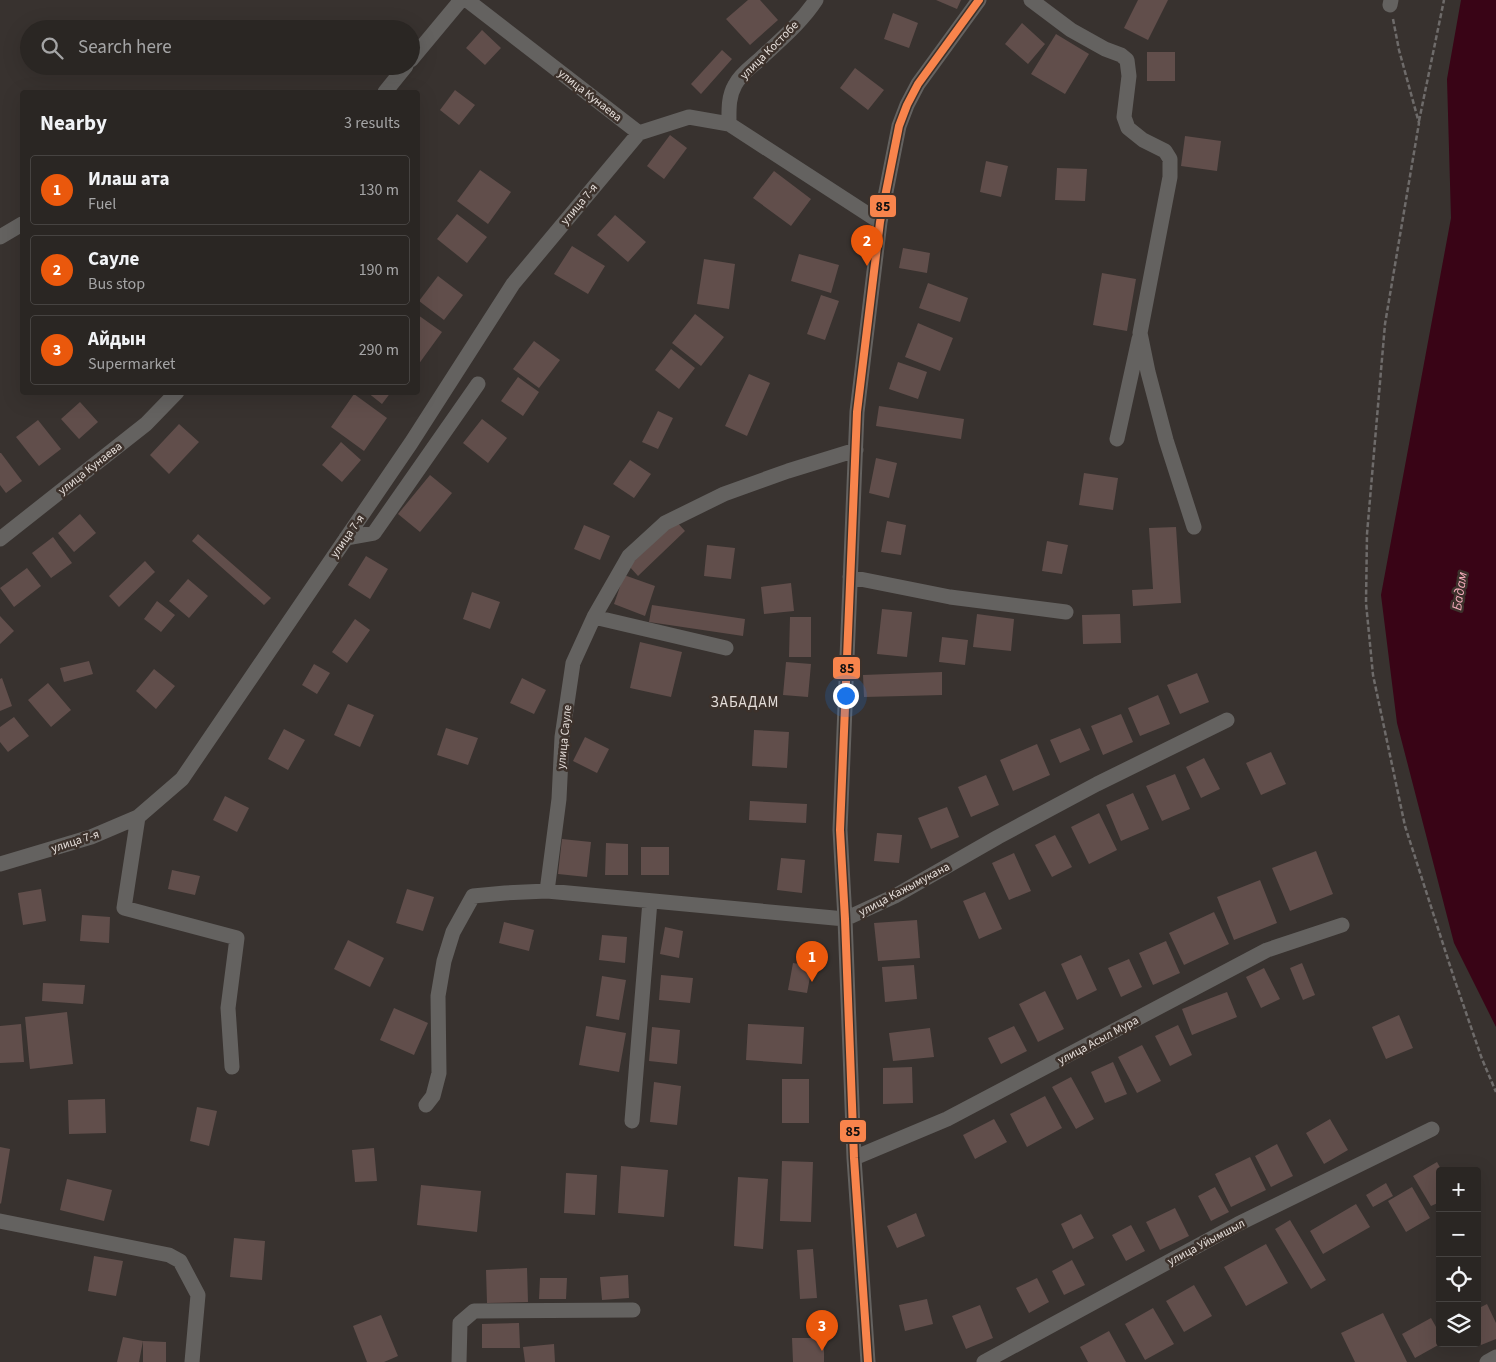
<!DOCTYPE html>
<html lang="en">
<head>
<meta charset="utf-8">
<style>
	:root { --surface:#2a2623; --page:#363230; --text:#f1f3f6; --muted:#a5a5a6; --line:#464341; --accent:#ea580c }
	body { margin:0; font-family:"Source Sans 3",sans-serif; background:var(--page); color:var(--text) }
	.controls { position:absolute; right:15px; bottom:15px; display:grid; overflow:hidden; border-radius:5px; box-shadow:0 5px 20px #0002 }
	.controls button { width:45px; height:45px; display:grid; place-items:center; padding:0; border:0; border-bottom:1px solid var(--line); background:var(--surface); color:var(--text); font:25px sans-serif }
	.you { position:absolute; left:845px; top:695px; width:18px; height:18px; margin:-12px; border:4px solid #fff; border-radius:50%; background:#1a73e8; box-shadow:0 0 0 8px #1a73e833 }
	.badge { display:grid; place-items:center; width:32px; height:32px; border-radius:50%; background:var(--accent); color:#fff; font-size:16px; font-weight:700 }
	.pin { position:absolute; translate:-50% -41px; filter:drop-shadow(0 1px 2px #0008) }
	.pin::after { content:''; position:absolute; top:26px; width:18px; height:15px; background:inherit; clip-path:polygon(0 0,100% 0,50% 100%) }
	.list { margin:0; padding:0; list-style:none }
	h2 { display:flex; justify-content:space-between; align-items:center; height:65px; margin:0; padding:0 20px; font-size:21px }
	h2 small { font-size:16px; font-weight:400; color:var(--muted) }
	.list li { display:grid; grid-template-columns:32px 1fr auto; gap:15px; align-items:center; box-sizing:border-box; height:70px; margin:0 10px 10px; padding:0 10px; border:1px solid var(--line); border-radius:5px }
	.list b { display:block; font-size:19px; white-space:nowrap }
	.list p { margin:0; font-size:16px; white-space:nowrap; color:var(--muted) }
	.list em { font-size:16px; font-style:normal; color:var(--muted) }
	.icon { flex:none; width:28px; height:28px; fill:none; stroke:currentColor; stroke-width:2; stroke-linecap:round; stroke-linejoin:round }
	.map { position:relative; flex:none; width:1496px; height:1362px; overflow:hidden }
	.search { position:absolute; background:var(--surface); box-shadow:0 5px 20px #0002; left:20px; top:20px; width:400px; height:55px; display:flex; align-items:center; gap:12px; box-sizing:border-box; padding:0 18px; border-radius:28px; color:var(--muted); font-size:19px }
	.panel { position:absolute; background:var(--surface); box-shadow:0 5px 20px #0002; left:20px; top:90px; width:400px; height:305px; border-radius:5px }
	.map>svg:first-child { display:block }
	.water { fill:#390416 }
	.building { fill:#614e4b }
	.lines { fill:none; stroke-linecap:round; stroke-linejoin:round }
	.path { stroke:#6e6b6a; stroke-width:2.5; stroke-dasharray:5 2.5; stroke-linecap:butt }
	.minor { stroke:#646260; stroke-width:15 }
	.bus-1-casing { stroke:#3c312b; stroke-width:11 }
	.bus-1 { stroke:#f8844c; stroke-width:8 }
	.labels { text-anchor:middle; stroke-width:5; stroke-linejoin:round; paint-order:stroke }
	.street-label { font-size:12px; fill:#e5deda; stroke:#3c312b }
	.water-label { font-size:14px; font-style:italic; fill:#f3abba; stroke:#3c312b }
	.quarter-label { font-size:15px; letter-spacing:1px; fill:#e5deda; stroke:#3c312b }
	.line-badge { stroke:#3c312b; stroke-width:2 }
	.pale-badge-label { font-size:14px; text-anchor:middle; font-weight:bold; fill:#111 }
</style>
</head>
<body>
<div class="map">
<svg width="1496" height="1362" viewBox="0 0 1496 1362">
	<rect width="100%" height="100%" fill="#38322f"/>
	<path class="water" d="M1461,0H1496V1027L1454,943L1397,723L1381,595L1451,218L1447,79Z"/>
	<path class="building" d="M748,0H760L778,20L750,45L726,19Z
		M936,0H961L957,9Z
		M1138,0H1168L1148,40L1124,28Z
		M893,13L918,23L909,48L884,39Z
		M1022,23L1045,44L1028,64L1005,44Z
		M482,30L501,48L485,65L466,48Z
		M1056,34L1089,54L1065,94L1031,74Z
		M722,50L732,59L701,94L691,84Z
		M1147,52H1175V81H1147Z
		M855,68L884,90L868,110L840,88Z
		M455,90L475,105L459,125L440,110Z
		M670,135L687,148L664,179L647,166Z
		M1185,136L1221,141L1217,171L1181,166Z
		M986,161L1008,166L1001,197L980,192Z
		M1057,168L1087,169L1085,201L1055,200Z
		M480,170L511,192L488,224L457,201Z
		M774,171L811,199L791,226L753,198Z
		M457,214L487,237L467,263L437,239Z
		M615,215L646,242L628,262L597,235Z
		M572,246L605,266L588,294L554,274Z
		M903,248L930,253L927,273L899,268Z
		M799,254L839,265L831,293L791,281Z
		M704,259L735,264L729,309L697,304Z
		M1102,273L1136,279L1127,331L1093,325Z
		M438,276L463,295L444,320L419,301Z
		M928,283L968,298L960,322L919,308Z
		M821,295L839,301L825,340L807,334Z
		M695,314L724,337L701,366L672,343Z
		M418,315L442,332L418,365Z
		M918,323L953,338L940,371L905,357Z
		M534,341L560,360L539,388L513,369Z
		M671,349L695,368L679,389L655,370Z
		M898,362L927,372L918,399L889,389Z
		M749,374L770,383L747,436L725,426Z
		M518,377L539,392L523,416L501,401Z
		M367,392H391L382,404Z
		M354,394L387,418L364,451L331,427Z
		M80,402L98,422L79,439L61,419Z
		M879,406L964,419L961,439L876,426Z
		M658,411L673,418L658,449L642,442Z
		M482,419L507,438L488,463L463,443Z
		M38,420L61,449L39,466L16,437Z
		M179,424L199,442L169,474L150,455Z
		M341,442L361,460L342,482L322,465Z
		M0,453H1L22,481L6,493L0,485Z
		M876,458L897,463L889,498L869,493Z
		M630,460L651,474L634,498L613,484Z
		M1084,473L1118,478L1113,510L1079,505Z
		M430,475L452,493L420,532L398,514Z
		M80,514L96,533L74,552L58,533Z
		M676,521L685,531L638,576L629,566Z
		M887,521L906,525L901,555L881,552Z
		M584,525L610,536L600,560L574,549Z
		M1176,527L1181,603L1133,606L1132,590L1153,589L1149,528Z
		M198,534L271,598L264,605L192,541Z
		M53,537L72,563L51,578L32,553Z
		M1047,541L1068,545L1062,574L1042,571Z
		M707,545L735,548L731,579L704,576Z
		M366,556L388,569L370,599L348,585Z
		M145,561L155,572L119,607L109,596Z
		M27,568L41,586L14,607L0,588Z
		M624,575L655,586L645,616L614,604Z
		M188,579L208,596L189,618L169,601Z
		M791,583L794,611L764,614L761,587Z
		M472,592L500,602L490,629L463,619Z
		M157,601L175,615L161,632L144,619Z
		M652,605L745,619L743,636L649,622Z
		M882,609L912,612L907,657L877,654Z
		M977,614L1014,619L1011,651L973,647Z
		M1120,614L1121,643L1083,644L1082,615Z
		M0,616L14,631L0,644Z
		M790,617H811V657H789Z
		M355,619L370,630L347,663L332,652Z
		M942,637L968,640L965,665L939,662Z
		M640,642L682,652L671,697L630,688Z
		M89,661L93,674L64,682L60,668Z
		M786,662L811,664L808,697L783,695Z
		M314,664L330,673L317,694L302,685Z
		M154,669L175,686L156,709L136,691Z
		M942,672V695L864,697L863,675Z
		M1197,673L1209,702L1180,714L1167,685Z
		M2,678L12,706L0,711V679Z
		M522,678L546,690L534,714L510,703Z
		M48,683L71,710L51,727L28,700Z
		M1158,695L1170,724L1140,736L1128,708Z
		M348,704L374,715L360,747L334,735Z
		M1121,714L1133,742L1103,755L1091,726Z
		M14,717L29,736L8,752L0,742V727Z
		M446,728L478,738L468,765L437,755Z
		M1080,728L1090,750L1060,763L1050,740Z
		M284,729L305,740L288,770L268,759Z
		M754,730L789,732L787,768L752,766Z
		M585,737L609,749L597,773L573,761Z
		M1037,744L1050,775L1013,791L1000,760Z
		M1271,752L1286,784L1261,795L1246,763Z
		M1204,758L1220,789L1201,798L1186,767Z
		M1175,774L1190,809L1162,821L1146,786Z
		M986,775L999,805L971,817L958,787Z
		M1133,793L1149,829L1121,841L1106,805Z
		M225,796L249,808L237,832L213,820Z
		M750,801L807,804L806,823L749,820Z
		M947,807L959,837L931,849L918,818Z
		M1099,813L1117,850L1089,864L1071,827Z
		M877,833L902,835L899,863L874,861Z
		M1055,835L1072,867L1052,877L1035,845Z
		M562,839L591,842L587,877L558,874Z
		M606,843L628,844V875H605Z
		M641,847H669V875H641Z
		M1316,851L1333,894L1290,911L1272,868Z
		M1014,853L1031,891L1009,900L992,863Z
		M781,858L805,860L802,893L777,890Z
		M172,870L200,876L195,895L168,889Z
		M1260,880L1277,923L1234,940L1217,897Z
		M41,889L46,921L23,925L18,893Z
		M407,889L434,897L423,931L396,923Z
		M985,892L1002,929L979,939L963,901Z
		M1214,912L1229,944L1184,965L1169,933Z
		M82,915L110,917L109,943L80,941Z
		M917,920L920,958L878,961L874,923Z
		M504,922L534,930L529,951L499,943Z
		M665,927L683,931L679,958L660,954Z
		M602,935L627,937L625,963L599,960Z
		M348,940L384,958L370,987L334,969Z
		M1166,941L1180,973L1153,985L1139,953Z
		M1081,955L1097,990L1077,1000L1061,964Z
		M1129,959L1142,987L1121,997L1108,968Z
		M793,963L812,966L807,993L788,990Z
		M1302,963L1315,995L1303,1000L1290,968Z
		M914,965L917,999L885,1002L882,967Z
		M1264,968L1280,999L1261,1008L1246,977Z
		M661,975L693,978L690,1003L659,1000Z
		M602,976L626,980L619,1020L596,1016Z
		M43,983L85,985L83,1004L42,1001Z
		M1045,991L1064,1029L1038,1042L1019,1004Z
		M1227,992L1237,1017L1192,1035L1182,1009Z
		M394,1008L428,1023L414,1055L380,1040Z
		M67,1012L73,1064L30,1069L25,1017Z
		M1399,1015L1413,1048L1386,1059L1372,1027Z
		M21,1024L24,1062L0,1063V1026Z
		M748,1024L804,1027L802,1064L746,1060Z
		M1178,1025L1192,1055L1170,1066L1155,1036Z
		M586,1026L626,1033L619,1072L579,1065Z
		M1014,1026L1027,1051L1001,1064L988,1038Z
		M652,1027L680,1030L677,1064L649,1061Z
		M930,1028L934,1057L893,1061L889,1033Z
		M1142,1045L1161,1081L1137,1093L1118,1057Z
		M1113,1062L1127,1094L1105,1103L1091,1072Z
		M912,1067L913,1103L883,1104V1068Z
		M1071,1077L1094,1119L1076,1129L1052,1087Z
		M782,1079H809V1123H782Z
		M654,1082L681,1086L677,1125L650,1122Z
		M1045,1096L1062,1128L1027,1147L1010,1114Z
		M105,1099L106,1133L69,1134L68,1100Z
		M197,1107L217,1111L209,1146L190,1141Z
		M994,1119L1007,1142L975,1159L963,1135Z
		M1330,1119L1348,1150L1324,1164L1306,1133Z
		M1277,1144L1293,1176L1271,1187L1255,1156Z
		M0,1147L10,1149L1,1204L0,1203Z
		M374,1148L377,1181L355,1182L352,1150Z
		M1250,1157L1266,1190L1231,1207L1215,1174Z
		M782,1161L813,1162L811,1222L780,1221Z
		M1437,1162L1442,1171H1440V1202L1431,1206L1413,1176Z
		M621,1166L668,1170L664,1217L618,1213Z
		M566,1173L597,1175L595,1215L564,1213Z
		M738,1177L768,1179L763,1249L734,1246Z
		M67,1179L112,1190L104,1221L60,1210Z
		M1386,1183L1393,1196L1373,1207L1366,1195Z
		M421,1185L481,1191L477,1232L417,1225Z
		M1215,1187L1229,1212L1211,1221L1198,1196Z
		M1412,1187L1430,1218L1406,1232L1388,1201Z
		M1356,1204L1370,1227L1323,1254L1310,1231Z
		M1175,1208L1189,1236L1160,1250L1146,1222Z
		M916,1213L925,1236L897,1248L887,1226Z
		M1081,1214L1094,1238L1073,1249L1061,1224Z
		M1290,1220L1326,1280L1311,1289L1275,1229Z
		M1131,1225L1145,1251L1126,1261L1112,1235Z
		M234,1238L265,1241L262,1280L230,1277Z
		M1266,1244L1288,1283L1246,1306L1224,1267Z
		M813,1249L817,1298L800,1299L797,1250Z
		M94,1256L123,1261L116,1296L88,1291Z
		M1072,1260L1085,1285L1064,1295L1052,1271Z
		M527,1268L528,1302L487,1303L486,1270Z
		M628,1275L629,1298L602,1300L600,1277Z
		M540,1278H567L566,1299H539Z
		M1037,1278L1049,1302L1029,1313L1016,1288Z
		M1194,1285L1212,1316L1184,1332L1166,1301Z
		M927,1299L933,1324L905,1331L899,1305Z
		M1487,1304L1496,1323V1339L1481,1345L1477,1336V1309Z
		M980,1305L993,1338L966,1349L952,1316Z
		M1153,1308L1174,1344L1145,1360L1125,1324Z
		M1383,1313L1407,1362H1355L1341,1333Z
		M381,1315L398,1356L384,1362H367L353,1326Z
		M1431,1318L1440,1334V1344L1415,1358L1402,1334Z
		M519,1323L520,1348H482V1324Z
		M1109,1331L1126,1362H1088L1080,1347Z
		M123,1337L143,1341L139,1362H117Z
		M792,1338H824V1362H793Z
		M143,1341L166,1342V1362H143Z
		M554,1344L555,1362H525L523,1347Z"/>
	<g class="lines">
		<path class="path" d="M1393,19L1399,50L1419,123L1385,324L1367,534L1366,603L1373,675L1405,826L1454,978L1482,1059L1496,1092
			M1419,121L1444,0"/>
		<path class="minor" d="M467,0L639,133L689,117L729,124C729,111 728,97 735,85C740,75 751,67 759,60C779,41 801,23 816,0
			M1031,0L1071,30L1105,49L1121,55L1127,60L1129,76L1124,117L1128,128L1143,140L1165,151L1170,159V177L1140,333L1148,372L1166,440L1194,527
			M1390,5L1391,0
			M411,60L461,0
			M385,92L406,66
			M729,124L880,222
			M0,237L22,224
			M1117,439L1139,339
			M346,538L374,533L478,384
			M0,539L146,424L177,392
			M850,577L950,597L1066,612
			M594,617L726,648
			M138,817L124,908L237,938L228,1008L232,1067
			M0,864L91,837L138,817L182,779L411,443L513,284L639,133
			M547,891L845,919L895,896L998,837L1097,784L1227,720
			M426,1105L433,1096L439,1073L438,996L444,961L453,932L473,896L505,893L547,891L559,799L562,737L573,663L594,617L629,556L665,523L724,494L788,471L856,450
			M632,1121L650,901
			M854,1158L947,1119L1267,950L1342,925
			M0,1221L169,1255L180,1261L198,1295L192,1362
			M459,1362L460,1323L474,1311L633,1310
			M868,1362L854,1158L845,919L840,830L857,412L880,222L899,126L907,105L918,84L979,0
			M984,1362L1238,1224L1432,1129
			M1487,1362L1496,1357"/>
		<g class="bus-1-casing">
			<path id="bus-1" d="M868,1362L854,1158L845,919L840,830L857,412L880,222L899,126L907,105L918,84L979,0"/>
		</g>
		<use href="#bus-1" class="bus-1"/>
	</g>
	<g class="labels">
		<g class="street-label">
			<text transform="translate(769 50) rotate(-45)" y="4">улица Костобе</text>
			<text transform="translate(590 95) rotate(38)" y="4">улица Кунаева</text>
			<text transform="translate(579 204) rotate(-50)" y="4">улица 7-я</text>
			<text transform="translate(90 468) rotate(-38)" y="4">улица Кунаева</text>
			<text transform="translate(347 536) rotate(-55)" y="4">улица 7-я</text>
			<text transform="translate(564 737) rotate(-84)" y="4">улица Сауле</text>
			<text transform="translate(75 841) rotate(-18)" y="4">улица 7-я</text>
			<text transform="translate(904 889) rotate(-28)" y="4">улица Кажымукана</text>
			<text transform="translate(1098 1040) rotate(-28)" y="4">улица Асыл Мура</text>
			<text transform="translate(1206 1242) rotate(-28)" y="4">улица Уйымшыл</text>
		</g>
		<g class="water-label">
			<text transform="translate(1459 591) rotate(-81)" y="5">Бадам</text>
		</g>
		<g class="quarter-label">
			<text x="745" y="707">ЗАБАДАМ</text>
		</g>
	</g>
	<g class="line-badge">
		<rect x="869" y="194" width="28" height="24" rx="5" fill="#f8844c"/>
		<rect x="832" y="656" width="29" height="24" rx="5" fill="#f8844c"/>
		<rect x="839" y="1119" width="28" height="24" rx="5" fill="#f8844c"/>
	</g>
	<g class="pale-badge-label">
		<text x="883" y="211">85</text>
		<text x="847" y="673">85</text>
		<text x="853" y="1136">85</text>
	</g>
</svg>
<div class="controls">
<button>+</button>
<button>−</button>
<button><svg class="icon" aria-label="locate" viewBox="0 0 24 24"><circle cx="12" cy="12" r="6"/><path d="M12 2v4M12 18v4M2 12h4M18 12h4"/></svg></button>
<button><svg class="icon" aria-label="layers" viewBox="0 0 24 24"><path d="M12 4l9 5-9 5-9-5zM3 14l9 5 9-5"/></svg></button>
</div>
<div class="you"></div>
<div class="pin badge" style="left:812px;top:982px">1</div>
<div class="pin badge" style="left:867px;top:266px">2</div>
<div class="pin badge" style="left:822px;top:1351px">3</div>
<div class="search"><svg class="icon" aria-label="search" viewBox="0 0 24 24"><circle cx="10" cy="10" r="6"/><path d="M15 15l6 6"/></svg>Search here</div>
<section class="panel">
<h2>Nearby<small>3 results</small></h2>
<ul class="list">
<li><span class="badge">1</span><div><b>Илаш ата</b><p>Fuel</p></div><em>130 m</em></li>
<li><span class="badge">2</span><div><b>Сауле</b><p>Bus stop</p></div><em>190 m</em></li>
<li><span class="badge">3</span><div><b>Айдын</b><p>Supermarket</p></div><em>290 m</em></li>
</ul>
</section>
</div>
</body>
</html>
